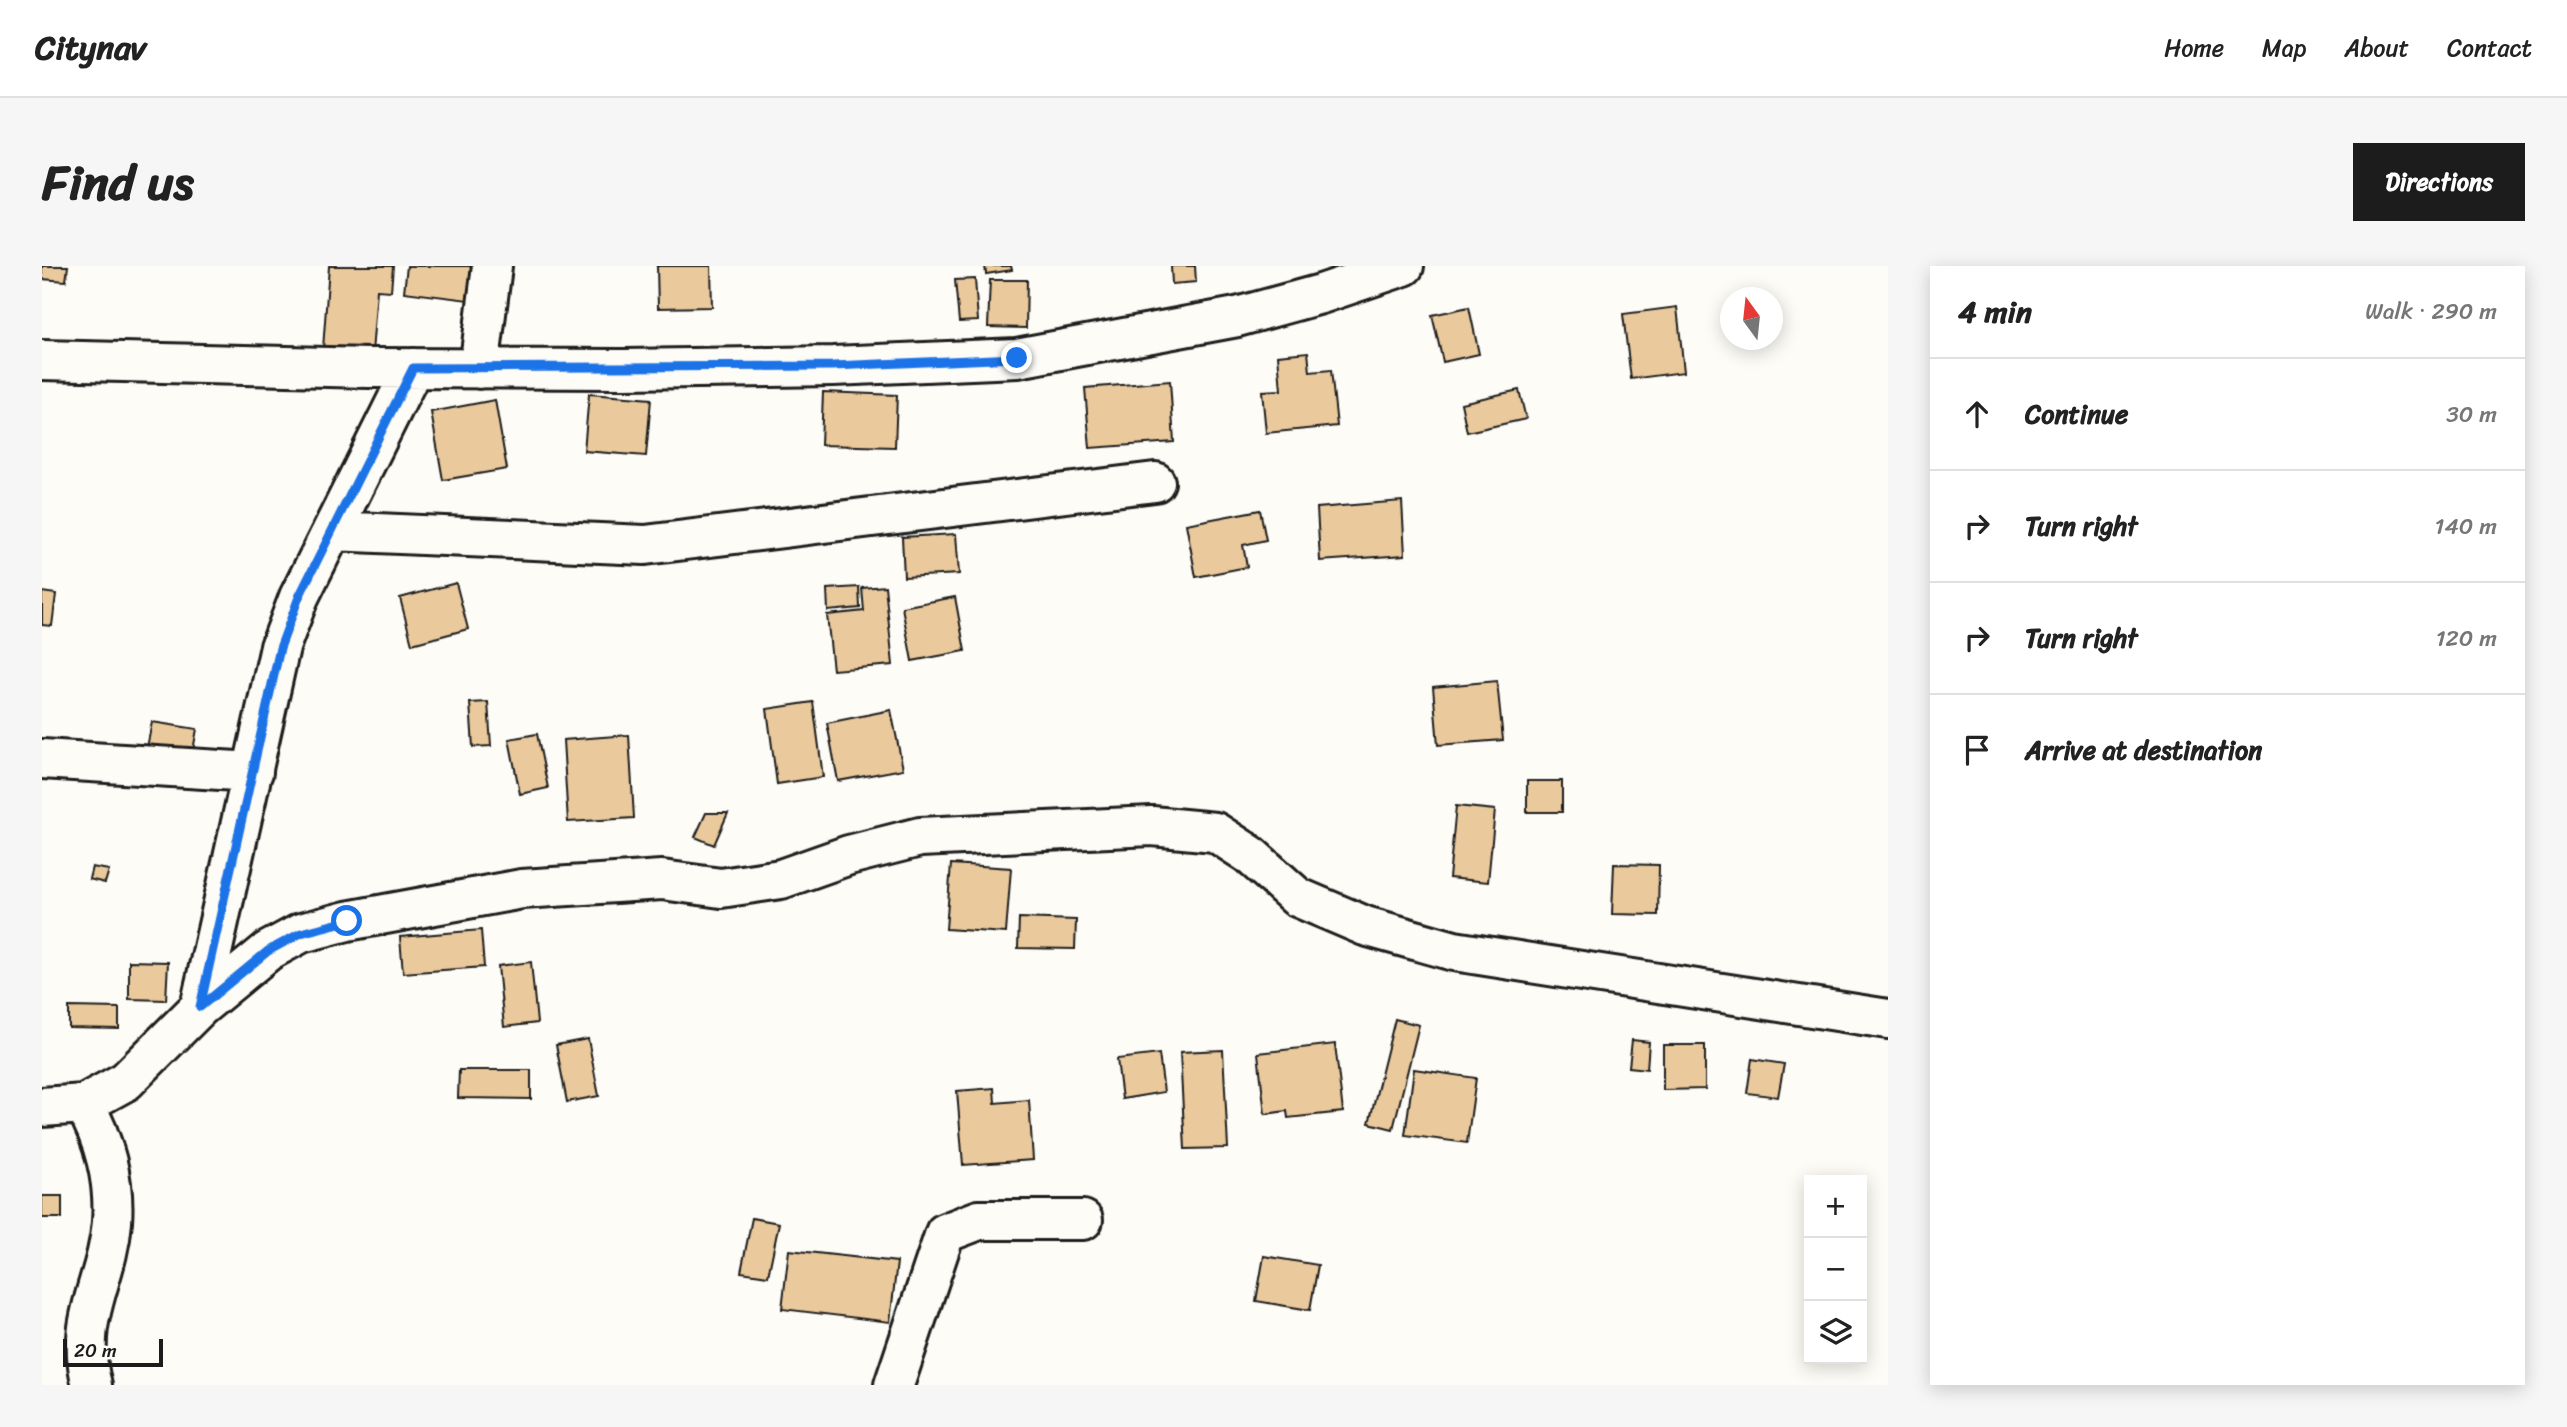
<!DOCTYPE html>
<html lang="en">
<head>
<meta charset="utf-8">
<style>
	:root { --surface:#fff; --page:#f6f6f6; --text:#222; --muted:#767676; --line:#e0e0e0; --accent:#1c1c1c }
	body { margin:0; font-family:Sriracha,sans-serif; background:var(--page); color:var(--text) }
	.controls { position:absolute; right:21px; bottom:21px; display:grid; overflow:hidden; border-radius:0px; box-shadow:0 4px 18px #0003 }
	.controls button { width:63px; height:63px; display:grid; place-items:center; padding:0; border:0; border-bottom:2px solid var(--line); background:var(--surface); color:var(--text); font:35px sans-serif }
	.compass { position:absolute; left:1678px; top:21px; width:63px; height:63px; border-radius:50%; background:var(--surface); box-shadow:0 4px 18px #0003; rotate:345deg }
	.scale { position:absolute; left:21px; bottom:18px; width:100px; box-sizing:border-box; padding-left:7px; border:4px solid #1c1c1c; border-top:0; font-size:19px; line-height:24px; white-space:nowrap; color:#1c1c1c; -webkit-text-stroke:5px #fdfcf7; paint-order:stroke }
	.stop { position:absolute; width:21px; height:21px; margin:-16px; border:5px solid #1a73e8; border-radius:50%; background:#fff }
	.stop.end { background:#1a73e8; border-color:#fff; box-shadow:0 2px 7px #0008 }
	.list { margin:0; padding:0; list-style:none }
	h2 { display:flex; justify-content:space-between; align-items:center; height:91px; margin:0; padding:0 28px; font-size:30px }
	h2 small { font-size:23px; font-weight:400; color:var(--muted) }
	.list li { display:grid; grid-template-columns:46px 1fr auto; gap:21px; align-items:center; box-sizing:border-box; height:112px; padding:0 28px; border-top:2px solid var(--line) }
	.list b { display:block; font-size:26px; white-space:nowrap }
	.list em { font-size:23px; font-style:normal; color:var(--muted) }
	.icon { flex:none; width:38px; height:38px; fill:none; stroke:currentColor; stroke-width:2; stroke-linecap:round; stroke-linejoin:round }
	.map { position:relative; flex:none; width:1846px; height:1119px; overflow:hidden; border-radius:0px }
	header { display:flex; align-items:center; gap:42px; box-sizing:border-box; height:98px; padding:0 35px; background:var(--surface); border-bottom:2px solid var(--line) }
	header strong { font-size:33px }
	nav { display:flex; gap:38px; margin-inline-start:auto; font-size:24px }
	.intro { display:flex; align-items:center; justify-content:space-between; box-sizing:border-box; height:168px; padding:0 42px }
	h1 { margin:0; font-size:49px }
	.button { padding:18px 32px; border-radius:0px; background:var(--accent); color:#fff; font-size:24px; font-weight:700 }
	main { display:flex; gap:42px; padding:0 42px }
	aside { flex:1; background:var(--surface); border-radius:0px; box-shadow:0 4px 18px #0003 }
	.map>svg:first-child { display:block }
	.building { fill:#eac99c; stroke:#1c1c1c; stroke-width:2 }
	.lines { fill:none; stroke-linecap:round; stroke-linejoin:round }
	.minor-casing { stroke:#1c1c1c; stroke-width:44 }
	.minor { stroke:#fdfcf7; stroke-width:38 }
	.route { stroke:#1a73e8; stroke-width:9 }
</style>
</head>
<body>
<header>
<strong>Citynav</strong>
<nav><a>Home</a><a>Map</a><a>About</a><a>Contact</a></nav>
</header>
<div class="intro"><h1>Find us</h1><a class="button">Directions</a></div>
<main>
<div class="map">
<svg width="1846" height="1119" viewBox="0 0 1846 1119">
	<rect width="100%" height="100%" fill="#fdfcf7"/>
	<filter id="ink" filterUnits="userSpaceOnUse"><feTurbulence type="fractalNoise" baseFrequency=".0143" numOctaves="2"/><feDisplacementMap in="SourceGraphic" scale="14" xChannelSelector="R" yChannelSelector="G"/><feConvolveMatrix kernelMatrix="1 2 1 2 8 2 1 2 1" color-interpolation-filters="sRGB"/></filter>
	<g filter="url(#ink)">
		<path class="building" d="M0,0H26L24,15L0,13Z
			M287,0H351L349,25L335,24L330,87L281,83Z
			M365,0H431L426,34L362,26Z
			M615,0H669L670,41L616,42Z
			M943,0H969L970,4L944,8Z
			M1129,0H1153L1154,16L1130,18Z
			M933,13L936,55L917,56L913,14Z
			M948,14H985L984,62L946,61Z
			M1427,41L1437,88L1401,96L1390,49Z
			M1635,41L1642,106L1589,113L1581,48Z
			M1266,86L1268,106L1289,104L1295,160L1224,167L1220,125L1239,124L1236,89Z
			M1128,115L1132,176L1048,182L1043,122Z
			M1477,124L1484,153L1425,166L1419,137Z
			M781,126L855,129L853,181L779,179Z
			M547,128L609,133L604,190L542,185Z
			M453,134L465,203L401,214L389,146Z
			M1360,235L1363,289L1278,295L1275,242Z
			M1218,244L1224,274L1201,279L1205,301L1154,311L1144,258Z
			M914,268L917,308L862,311L860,271Z
			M414,317L426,363L370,378L358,332Z
			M843,320L851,399L791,404L785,349L822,345L820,322Z
			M817,321L818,342L786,345L785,323Z
			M0,326L14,328L10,360L0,359Z
			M913,331L923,385L870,395L860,341Z
			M1455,415L1461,474L1396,479L1391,421Z
			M446,436L449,480L431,481L428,437Z
			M771,436L781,511L735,518L725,443Z
			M849,444L861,503L796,515L785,457Z
			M110,456L155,463L149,495L104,487Z
			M495,468L506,522L478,528L467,473Z
			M587,469L592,552L526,556L521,474Z
			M1485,515H1520V546H1485Z
			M1414,540L1453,544L1446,616L1407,612Z
			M664,547H686L672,579L653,571Z
			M909,598L969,602L964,667L904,663Z
			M1572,598L1617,599L1616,649L1570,648Z
			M50,601L67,604L63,617L47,613Z
			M977,652L1034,654L1033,683L976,682Z
			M439,664L442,701L361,707L358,671Z
			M87,695L126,696L124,734L87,733Z
			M489,696L495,757L462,761L456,700Z
			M27,741L77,742V763L27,762Z
			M1353,753L1377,759L1351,863L1327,857Z
			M546,773L557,830L525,836L514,779Z
			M1590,774L1607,776L1605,803L1587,801Z
			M1293,778L1301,846L1246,852L1245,845L1223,848L1216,787Z
			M1621,779H1663V823L1621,824Z
			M1181,784L1186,882L1143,883L1138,786Z
			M1117,788L1122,826L1080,833L1075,793Z
			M1710,793L1742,798L1736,831L1705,827Z
			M1372,803L1434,812L1425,877L1363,869Z
			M417,804H489V833L416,832Z
			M952,822L953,837L987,834L991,894L921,899L915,825Z
			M0,930H20V952H0Z
			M710,952L737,957L726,1010L699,1006Z
			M747,984L855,996L848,1056L740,1043Z
			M1222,990L1276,999L1268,1044L1214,1035Z"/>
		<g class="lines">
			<g class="minor-casing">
				<path id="minor" d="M0,94L327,102L582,103L791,100L975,92L1195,51L1279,28L1362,0
					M437,103L450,0
					M290,265L603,279L1113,216
					M0,493L211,506
					M158,741L238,381L257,331L371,102
					M42,838C62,873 73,915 70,956C65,1017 32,1053 50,1119
					M0,841L42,838L84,815L158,741L226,685L259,667L305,655L480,623L620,614L679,622L739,613L807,589L878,571L1110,560L1173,566L1207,588L1255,631L1323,660L1412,685L1846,753
					M852,1119L903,967L937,954H1041"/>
			</g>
			<use href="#minor" class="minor"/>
		</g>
	</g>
	<g class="lines" filter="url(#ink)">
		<path class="route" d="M305,655L259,667L226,685L158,741L238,382L257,331L371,102L791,100L975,92"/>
	</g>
</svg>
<div class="controls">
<button>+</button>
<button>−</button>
<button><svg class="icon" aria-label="layers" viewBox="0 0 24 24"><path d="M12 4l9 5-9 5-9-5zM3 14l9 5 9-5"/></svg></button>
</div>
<svg class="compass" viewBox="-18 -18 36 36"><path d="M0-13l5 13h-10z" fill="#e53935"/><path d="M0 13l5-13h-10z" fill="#767676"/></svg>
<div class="scale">20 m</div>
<div class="stop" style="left:305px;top:655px"></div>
<div class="stop end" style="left:975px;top:92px"></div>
</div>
<aside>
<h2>4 min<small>Walk · 290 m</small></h2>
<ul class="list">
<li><svg class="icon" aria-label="ahead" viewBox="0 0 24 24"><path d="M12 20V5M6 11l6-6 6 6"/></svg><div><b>Continue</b></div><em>30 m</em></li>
<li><svg class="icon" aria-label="right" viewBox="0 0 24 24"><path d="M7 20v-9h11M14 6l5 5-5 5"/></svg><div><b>Turn right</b></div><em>140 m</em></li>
<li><svg class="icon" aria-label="right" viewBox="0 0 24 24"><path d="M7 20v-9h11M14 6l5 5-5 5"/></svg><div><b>Turn right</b></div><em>120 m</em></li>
<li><svg class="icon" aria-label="arrive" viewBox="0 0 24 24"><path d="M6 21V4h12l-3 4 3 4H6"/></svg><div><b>Arrive at destination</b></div></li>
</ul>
</aside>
</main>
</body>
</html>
